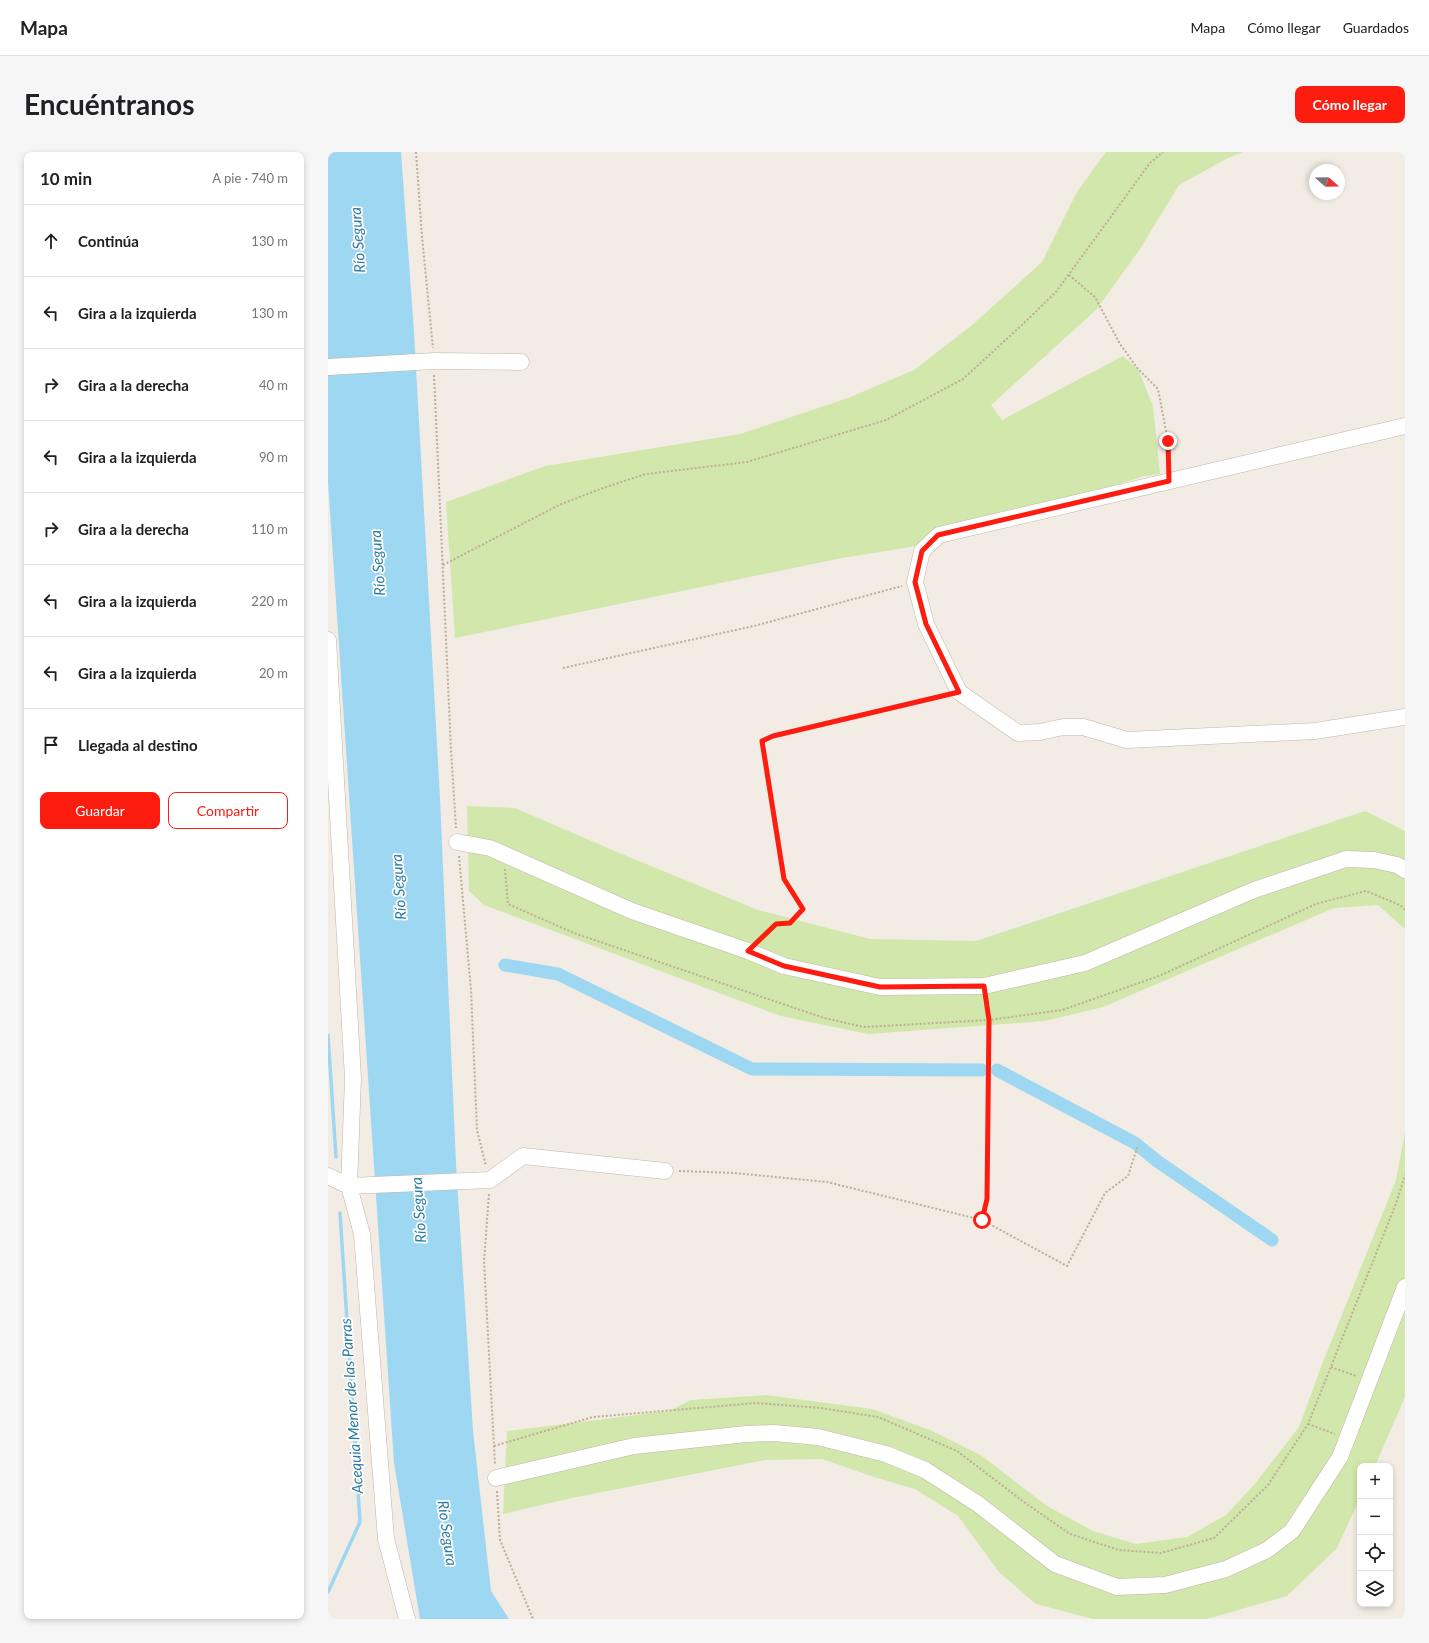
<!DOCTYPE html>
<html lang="es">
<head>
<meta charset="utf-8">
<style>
	:root { --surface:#fff; --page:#f6f6f6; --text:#202124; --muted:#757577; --line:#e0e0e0; --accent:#fc1d10 }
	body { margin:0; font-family:Lato,sans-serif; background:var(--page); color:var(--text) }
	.controls { position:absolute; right:12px; bottom:12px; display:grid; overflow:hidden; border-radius:8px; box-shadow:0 2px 6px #0003 }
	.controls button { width:36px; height:36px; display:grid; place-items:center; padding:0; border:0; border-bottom:1px solid var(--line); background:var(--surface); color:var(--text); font:20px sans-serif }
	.compass { position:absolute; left:981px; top:12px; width:36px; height:36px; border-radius:50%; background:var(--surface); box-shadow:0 2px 6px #0003; rotate:110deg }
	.stop { position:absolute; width:12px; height:12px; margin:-9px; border:3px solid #fc1d10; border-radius:50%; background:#fff }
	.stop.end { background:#fc1d10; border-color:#fff; box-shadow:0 1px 4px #0008 }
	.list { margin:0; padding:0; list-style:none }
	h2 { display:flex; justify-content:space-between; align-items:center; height:52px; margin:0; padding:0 16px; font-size:17px }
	h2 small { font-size:13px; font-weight:400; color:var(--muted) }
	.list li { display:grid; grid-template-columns:26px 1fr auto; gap:12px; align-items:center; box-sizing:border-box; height:72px; padding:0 16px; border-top:1px solid var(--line) }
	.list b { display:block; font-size:15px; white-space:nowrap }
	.list em { font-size:13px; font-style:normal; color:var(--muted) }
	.actions { display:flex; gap:8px; padding:12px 16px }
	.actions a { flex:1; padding:9px 0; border:1px solid var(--accent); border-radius:8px; text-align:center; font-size:14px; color:var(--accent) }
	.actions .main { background:var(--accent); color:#fff }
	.icon { flex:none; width:22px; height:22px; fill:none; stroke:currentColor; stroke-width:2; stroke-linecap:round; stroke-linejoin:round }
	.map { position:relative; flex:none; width:1077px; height:1467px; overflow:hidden; border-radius:8px }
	header { display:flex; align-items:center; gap:24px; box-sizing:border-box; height:56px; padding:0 20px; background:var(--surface); border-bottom:1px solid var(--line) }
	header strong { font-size:19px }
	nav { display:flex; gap:22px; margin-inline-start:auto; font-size:14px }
	.intro { display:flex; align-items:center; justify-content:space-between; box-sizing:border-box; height:96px; padding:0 24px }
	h1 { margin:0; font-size:28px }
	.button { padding:10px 18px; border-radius:8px; background:var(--accent); color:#fff; font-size:14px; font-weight:700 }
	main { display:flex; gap:24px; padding:0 24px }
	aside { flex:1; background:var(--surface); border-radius:8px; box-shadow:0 2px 6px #0003 }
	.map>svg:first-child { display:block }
	.green { fill:#d2e7ab }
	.water { fill:#9ed7f1 }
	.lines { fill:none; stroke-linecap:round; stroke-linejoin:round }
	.stream { stroke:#9ed7f1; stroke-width:3.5 }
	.canal { stroke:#9ed7f1; stroke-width:13 }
	.minor-casing { stroke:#c1b6a9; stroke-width:17 }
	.path { stroke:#bfad97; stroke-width:2; stroke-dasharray:2 2; stroke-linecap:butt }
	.minor { stroke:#fff; stroke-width:16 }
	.route { stroke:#fc1d10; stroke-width:5 }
	.labels { text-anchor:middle; stroke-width:3.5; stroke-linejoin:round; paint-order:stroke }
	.water-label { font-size:15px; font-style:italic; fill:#297aa1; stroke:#fff }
</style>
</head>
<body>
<header>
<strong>Mapa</strong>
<nav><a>Mapa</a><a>Cómo llegar</a><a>Guardados</a></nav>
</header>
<div class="intro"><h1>Encuéntranos</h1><a class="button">Cómo llegar</a></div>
<main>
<aside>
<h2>10 min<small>A pie · 740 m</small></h2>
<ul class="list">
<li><svg class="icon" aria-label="ahead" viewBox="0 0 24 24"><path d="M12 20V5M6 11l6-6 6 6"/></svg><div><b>Continúa</b></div><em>130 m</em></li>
<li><svg class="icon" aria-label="left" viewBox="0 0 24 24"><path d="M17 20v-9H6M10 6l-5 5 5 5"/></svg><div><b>Gira a la izquierda</b></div><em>130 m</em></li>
<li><svg class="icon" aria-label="right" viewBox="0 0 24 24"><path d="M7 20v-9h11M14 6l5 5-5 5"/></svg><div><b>Gira a la derecha</b></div><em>40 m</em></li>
<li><svg class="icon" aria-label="left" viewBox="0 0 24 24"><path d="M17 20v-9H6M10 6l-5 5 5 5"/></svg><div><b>Gira a la izquierda</b></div><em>90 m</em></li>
<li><svg class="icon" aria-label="right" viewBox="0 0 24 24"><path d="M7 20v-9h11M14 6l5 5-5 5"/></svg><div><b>Gira a la derecha</b></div><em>110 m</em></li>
<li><svg class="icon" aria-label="left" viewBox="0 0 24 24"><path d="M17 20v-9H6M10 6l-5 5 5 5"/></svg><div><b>Gira a la izquierda</b></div><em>220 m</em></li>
<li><svg class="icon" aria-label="left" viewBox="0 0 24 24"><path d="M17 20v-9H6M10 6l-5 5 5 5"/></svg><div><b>Gira a la izquierda</b></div><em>20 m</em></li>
<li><svg class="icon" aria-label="arrive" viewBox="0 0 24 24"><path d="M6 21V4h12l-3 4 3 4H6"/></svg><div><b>Llegada al destino</b></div></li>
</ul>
<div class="actions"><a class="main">Guardar</a><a>Compartir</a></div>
</aside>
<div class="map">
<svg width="1077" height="1467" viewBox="0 0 1077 1467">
	<rect width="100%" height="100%" fill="#f2ece4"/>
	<path class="green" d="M778,0H915L900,6L851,33L812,97L768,158L663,253L674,268L795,204L810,217L825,254L832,322L817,324L583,395L514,406L127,486L118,350L217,314L412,282L520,246L586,218L643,174L714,110L749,40Z
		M139,654L187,656L289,700L430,758L542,787L648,789L1037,659L1077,679V777L1050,753L1006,756L775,855L717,869L540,882L453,864L156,753L141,739Z
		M1077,980V1245L1047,1314H1032V1346L1009,1396L959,1444L879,1467H765L708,1452L671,1420L630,1364L587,1337L546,1325L494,1307L437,1308L244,1346L175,1362L179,1279L341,1259L363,1248L438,1243L544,1257L602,1278L654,1304L719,1354L765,1379L808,1392L859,1385L898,1363L926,1333L971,1275L993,1215L1068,1028Z"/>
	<path class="water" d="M0,0H73L86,180L112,646L128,1012L145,1279L163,1439L181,1467H92L66,1311L0,330Z"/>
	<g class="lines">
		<path class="stream" d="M0,883L8,1005
			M0,1440L32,1370L12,1061"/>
		<path class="canal" d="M177,813L230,822L424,917L654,918
			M669,918L807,991L829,1009L944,1088"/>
		<g class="minor-casing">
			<path id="minor" d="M0,215L106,209L193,210
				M1077,274L611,383L594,399L587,430L598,472L631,540L690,581L712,580L735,575H755L799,588L987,579L1077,565
				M0,488L25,926L21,1034L34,1082L58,1387L79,1467
				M129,690L162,696L304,759L420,799L456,814L552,835L656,834L757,811L926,738L1018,707L1046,708L1069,713L1077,718
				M0,1024L21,1034L162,1028L195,1004L337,1019
				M168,1326L306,1294L418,1282L446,1281L490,1285L558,1302L597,1318L650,1352L727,1412L789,1435L837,1433L898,1417L939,1398L964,1379L1012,1305L1077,1135"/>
		</g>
		<path class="path" d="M88,0L94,85L105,196
			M741,123L767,145L792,192L810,217L830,237L840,289L841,316
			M106,223L123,598L128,676
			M115,413L231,353L275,336L318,322L419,310L558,268L635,227L695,172L728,140L822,11L835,0
			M235,516L426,474L574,434
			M131,704L143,838L149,978L158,1014
			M177,717L180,752L246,781L496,866L536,875L661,868L734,858L831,824L988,752L1038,739L1072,753L1077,758
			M431,788L448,772L462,771L475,757L456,727L434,589L445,584L617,543
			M351,1019L406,1021L499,1030L654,1068L739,1114L777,1041L800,1024L810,993
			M161,1042L156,1109L167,1313
			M654,1068L659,1047L661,868L658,848
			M1003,1215L1028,1224
			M980,1272L1007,1282
			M166,1294L265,1265L428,1251L493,1256L550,1265L629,1299L696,1350L742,1382L791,1398L833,1401L886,1386L940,1333L980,1272L1069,1049L1077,1023
			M169,1339L172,1388L205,1467"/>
		<use href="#minor" class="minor"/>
	</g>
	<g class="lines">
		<path class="route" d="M654,1068L659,1047L661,868L656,834L552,835L456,814L420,799L448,772L462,771L475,757L456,727L434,589L445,584L631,540L598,472L587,430L594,399L610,383L841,329L840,289"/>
	</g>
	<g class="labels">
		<g class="water-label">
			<text transform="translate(30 88) rotate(-94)" y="5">Río Segura</text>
			<text transform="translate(50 411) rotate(-94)" y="5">Río Segura</text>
			<text transform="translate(71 735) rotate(-94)" y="5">Río Segura</text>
			<text transform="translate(91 1058) rotate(-94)" y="5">Río Segura</text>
			<text transform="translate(24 1254) rotate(-94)" y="5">Acequia Menor de las Parras</text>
			<text transform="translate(119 1381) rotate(82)" y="5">Río Segura</text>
		</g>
	</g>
</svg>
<div class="controls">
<button>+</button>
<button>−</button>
<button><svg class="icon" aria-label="locate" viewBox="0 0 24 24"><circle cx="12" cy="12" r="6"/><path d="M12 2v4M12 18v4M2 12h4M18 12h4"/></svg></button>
<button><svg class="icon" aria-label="layers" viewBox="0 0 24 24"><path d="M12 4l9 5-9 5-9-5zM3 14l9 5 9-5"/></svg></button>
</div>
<svg class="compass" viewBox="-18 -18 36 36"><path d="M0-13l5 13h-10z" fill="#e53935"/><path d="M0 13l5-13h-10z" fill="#757577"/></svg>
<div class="stop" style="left:654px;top:1068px"></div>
<div class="stop end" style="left:840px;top:289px"></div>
</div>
</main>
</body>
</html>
